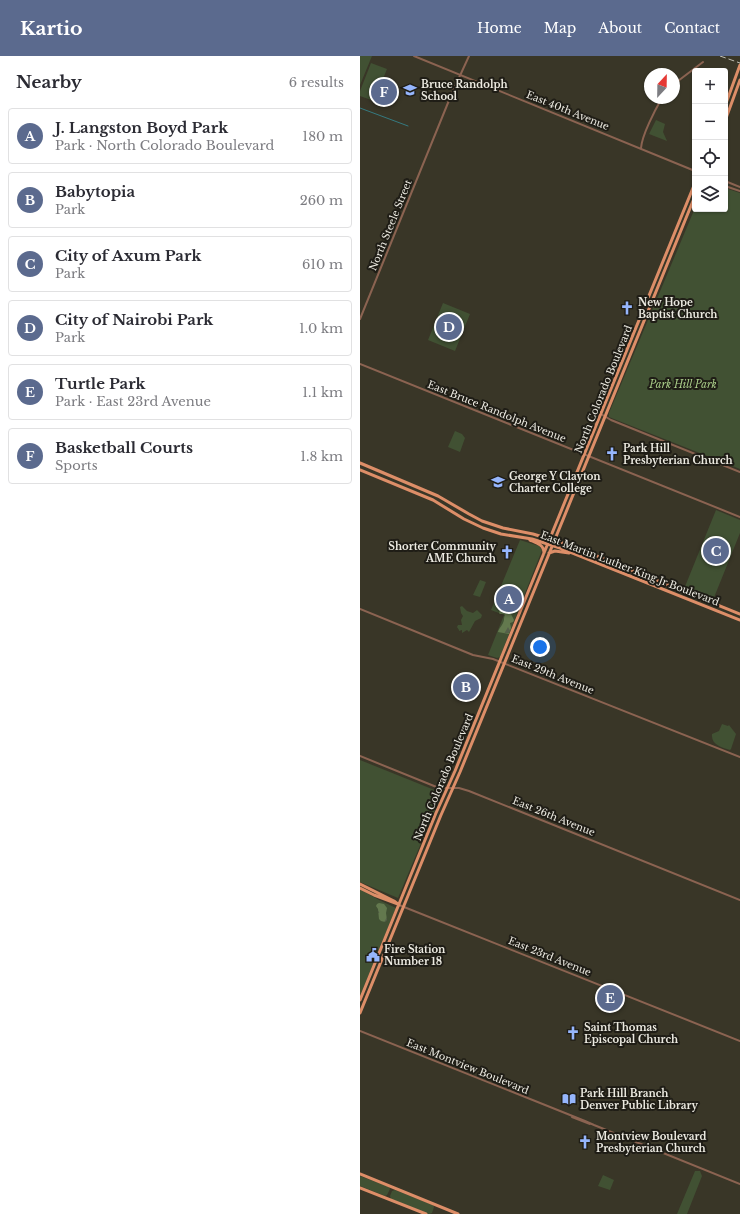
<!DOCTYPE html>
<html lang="en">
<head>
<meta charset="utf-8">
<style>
	:root { --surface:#fff; --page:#f2f2f3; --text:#2b2b33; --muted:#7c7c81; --line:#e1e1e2; --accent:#5b6a8e }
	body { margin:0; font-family:"Libre Baskerville",serif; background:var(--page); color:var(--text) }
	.controls { position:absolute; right:12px; top:12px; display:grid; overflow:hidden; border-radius:4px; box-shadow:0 1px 3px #0004 }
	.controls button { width:36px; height:36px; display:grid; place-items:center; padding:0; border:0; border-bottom:1px solid var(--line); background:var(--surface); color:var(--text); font:20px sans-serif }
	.compass { position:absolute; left:284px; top:12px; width:36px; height:36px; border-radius:50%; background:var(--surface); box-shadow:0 1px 3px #0004; rotate:22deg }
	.you { position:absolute; left:180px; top:591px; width:14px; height:14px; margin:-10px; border:3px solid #fff; border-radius:50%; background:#1a73e8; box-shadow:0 0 0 6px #1a73e833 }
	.badge { display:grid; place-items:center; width:26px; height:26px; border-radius:50%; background:var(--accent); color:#fff; font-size:13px; font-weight:700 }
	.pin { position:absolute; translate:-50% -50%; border:2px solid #fff; box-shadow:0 1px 4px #0006 }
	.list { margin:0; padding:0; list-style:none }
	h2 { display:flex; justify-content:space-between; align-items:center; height:52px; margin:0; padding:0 16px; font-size:17px }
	h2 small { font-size:13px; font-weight:400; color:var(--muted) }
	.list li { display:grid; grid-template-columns:26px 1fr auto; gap:12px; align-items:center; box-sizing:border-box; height:56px; margin:0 8px 8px; padding:0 8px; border:1px solid var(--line); border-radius:4px }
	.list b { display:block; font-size:15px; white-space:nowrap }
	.list p { margin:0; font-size:13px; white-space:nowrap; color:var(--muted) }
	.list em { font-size:13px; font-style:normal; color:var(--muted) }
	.icon { flex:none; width:22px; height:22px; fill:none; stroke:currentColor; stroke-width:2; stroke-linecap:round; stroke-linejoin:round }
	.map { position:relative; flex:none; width:380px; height:1158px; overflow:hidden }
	header { display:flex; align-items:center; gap:24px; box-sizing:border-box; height:56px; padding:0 20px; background:var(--accent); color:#fff }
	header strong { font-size:19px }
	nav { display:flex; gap:22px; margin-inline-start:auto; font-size:14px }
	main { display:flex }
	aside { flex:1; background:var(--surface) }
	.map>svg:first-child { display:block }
	.green { fill:#415133 }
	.forest { fill:url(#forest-firs) }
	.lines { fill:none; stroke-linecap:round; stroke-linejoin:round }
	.stream { stroke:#357a80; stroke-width:1 }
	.minor { stroke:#8b6351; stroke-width:2 }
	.major { stroke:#dd8e68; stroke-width:3 }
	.rail { stroke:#c1bfb5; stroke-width:1; stroke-dasharray:6 3; stroke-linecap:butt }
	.labels { text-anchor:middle; stroke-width:4; stroke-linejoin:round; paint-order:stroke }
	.poi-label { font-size:10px; font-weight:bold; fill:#eceae1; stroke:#1f1d16; text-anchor:start }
	.street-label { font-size:10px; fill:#eceae1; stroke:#1f1d16 }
	.park-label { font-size:10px; font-style:italic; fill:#abcf8a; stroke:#1f1d16 }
</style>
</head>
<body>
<header>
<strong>Kartio</strong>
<nav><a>Home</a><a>Map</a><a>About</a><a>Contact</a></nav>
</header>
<main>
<aside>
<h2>Nearby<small>6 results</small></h2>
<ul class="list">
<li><span class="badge">A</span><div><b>J. Langston Boyd Park</b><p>Park · North Colorado Boulevard</p></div><em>180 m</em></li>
<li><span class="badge">B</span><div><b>Babytopia</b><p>Park</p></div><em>260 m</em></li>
<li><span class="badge">C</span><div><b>City of Axum Park</b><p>Park</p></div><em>610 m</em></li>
<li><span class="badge">D</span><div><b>City of Nairobi Park</b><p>Park</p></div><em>1.0 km</em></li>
<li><span class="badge">E</span><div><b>Turtle Park</b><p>Park · East 23rd Avenue</p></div><em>1.1 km</em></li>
<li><span class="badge">F</span><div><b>Basketball Courts</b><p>Sports</p></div><em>1.8 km</em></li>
</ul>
</aside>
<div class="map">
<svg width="380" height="1158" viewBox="0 0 380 1158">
	<defs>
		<pattern id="forest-firs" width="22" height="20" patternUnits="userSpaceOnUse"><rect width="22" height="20" fill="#63794e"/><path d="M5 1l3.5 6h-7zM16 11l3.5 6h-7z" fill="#556049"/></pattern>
	</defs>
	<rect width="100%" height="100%" fill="#393627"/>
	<path class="green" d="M0,0H12L0,29Z
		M11,7L27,13L14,45L0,40V35Z
		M296,64L305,68L303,76L307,85L289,78Z
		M365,132L380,137V413L249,361V357L335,152L365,153Z
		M83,247L110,258L95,295L68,284Z
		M95,375L102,378L105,382L100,396L88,391Z
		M356,454L380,464V477L353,544L324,533Z
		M160,484L179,490L182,494L140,601L137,602L128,599L144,559L131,554Z
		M120,524L126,526L120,541L113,539Z
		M102,550L107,555L113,557L117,554L122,559L121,562L115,565L109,576L107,574L102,577V574L99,575V574L97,571L98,569H102L101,564L103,560L101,557L100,551Z
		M102,626L112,629L110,637L99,632Z
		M362,668L368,670L369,669L376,678L371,693L370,694C361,691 351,689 352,678L359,675Z
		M0,704L82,737L38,842L0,826Z
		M0,833L19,844L36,852L0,940Z
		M246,935L257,940L254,949L243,945Z
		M335,1115H340L342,1120L327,1158H317Z
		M243,1119L254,1124L250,1134L238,1130Z
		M0,1120L29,1131L30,1133L27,1139L25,1140L0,1130Z
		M35,1134L73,1149L74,1151L72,1157L69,1158L31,1143L30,1140L32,1135Z"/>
	<path class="forest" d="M142,551L149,554L154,564L153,566L150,567L151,572L149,578L138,576C139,572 143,569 144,564C144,563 144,561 145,559L144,558H140L139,557L140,552Z
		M19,847L24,848L27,852L26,857L27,864L25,866L21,865L19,863L18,853L16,850L17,848Z"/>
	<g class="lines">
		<path class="stream" d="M0,52L48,70"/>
		<path class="minor" d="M54,0L335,115
			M314,28L343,6
			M281,92C282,79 295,54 302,42
			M365,125L380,131
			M365,130L380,135
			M0,263L92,37L109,0
			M0,308L380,461
			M241,358L251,364L380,416
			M0,553L113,599L133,603L380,701
			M0,700L79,732H99L109,735L380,844
			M39,849L380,985
			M0,975L225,1065L234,1069L380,1128
			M212,1061L230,1068"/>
		<path class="major" d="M365,50L380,9
			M365,65L380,24
			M0,407L78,440L109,458L122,465L143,472L173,478L212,490L380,558
			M0,414L73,444L104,463L123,472L141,478L172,483L200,492L380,564
			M170,484C177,487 184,489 184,497
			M189,497L195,495L209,497
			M0,828L34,845L39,849
			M0,832L14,839L38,848
			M0,944L76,757L95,715L335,127
			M0,957L81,759L100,716L335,140
			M0,1118L98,1158
			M0,1132L66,1158"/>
		<path class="rail" d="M360,0L380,7"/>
	</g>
	<defs>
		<g id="school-bare" transform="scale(1.08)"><path d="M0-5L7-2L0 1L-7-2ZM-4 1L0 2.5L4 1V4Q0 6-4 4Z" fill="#96b6fd" stroke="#1f1d16" stroke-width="2.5" paint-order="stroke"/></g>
		<g id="church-bare" transform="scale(1.08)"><path d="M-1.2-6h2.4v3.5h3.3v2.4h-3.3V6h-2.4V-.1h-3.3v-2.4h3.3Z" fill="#96b6fd" stroke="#1f1d16" stroke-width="2.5" paint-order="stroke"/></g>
		<g id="university-bare" transform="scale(1.08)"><path d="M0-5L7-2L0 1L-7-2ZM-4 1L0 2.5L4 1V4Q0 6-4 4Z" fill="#96b6fd" stroke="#1f1d16" stroke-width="2.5" paint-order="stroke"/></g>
		<g id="civic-bare" transform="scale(1.08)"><path d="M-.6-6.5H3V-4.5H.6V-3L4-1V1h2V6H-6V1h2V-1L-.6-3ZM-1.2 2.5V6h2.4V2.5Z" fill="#96b6fd" stroke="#1f1d16" stroke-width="2.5" paint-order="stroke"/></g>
		<g id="library-bare" transform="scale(1.08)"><path d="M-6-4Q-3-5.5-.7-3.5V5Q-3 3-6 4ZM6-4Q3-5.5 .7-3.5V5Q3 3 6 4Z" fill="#96b6fd" stroke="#1f1d16" stroke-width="2.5" paint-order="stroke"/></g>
	</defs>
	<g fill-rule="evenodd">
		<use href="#school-bare" x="50" y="34"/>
		<use href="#church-bare" x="267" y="252"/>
		<use href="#church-bare" x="252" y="398"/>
		<use href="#university-bare" x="138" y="426"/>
		<use href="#church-bare" x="147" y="496"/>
		<use href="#civic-bare" x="13" y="899"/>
		<use href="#church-bare" x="213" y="977"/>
		<use href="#library-bare" x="209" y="1043"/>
		<use href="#church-bare" x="225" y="1086"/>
	</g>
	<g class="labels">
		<g class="poi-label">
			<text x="61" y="32">Bruce Randolph<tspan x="61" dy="12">School</tspan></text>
			<text x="278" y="250">New Hope<tspan x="278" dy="12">Baptist Church</tspan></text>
			<text x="263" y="396">Park Hill<tspan x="263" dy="12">Presbyterian Church</tspan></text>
			<text x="149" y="424">George Y Clayton<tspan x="149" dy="12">Charter College</tspan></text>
			<text x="136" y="494" text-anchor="end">Shorter Community<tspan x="136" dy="12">AME Church</tspan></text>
			<text x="24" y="897">Fire Station<tspan x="24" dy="12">Number 18</tspan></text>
			<text x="224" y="975">Saint Thomas<tspan x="224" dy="12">Episcopal Church</tspan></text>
			<text x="220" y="1041">Park Hill Branch<tspan x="220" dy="12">Denver Public Library</tspan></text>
			<text x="236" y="1084">Montview Boulevard<tspan x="236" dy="12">Presbyterian Church</tspan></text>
		</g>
		<g class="street-label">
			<text transform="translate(208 54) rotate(22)" y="4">East 40th Avenue</text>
			<text transform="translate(30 169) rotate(-68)" y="4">North Steele Street</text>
			<text transform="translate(243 333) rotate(-68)" y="4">North Colorado Boulevard</text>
			<text transform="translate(137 355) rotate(22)" y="4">East Bruce Randolph Avenue</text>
			<text transform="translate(270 512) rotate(21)" y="4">East Martin Luther King Jr Boulevard</text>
			<text transform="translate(193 618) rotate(22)" y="4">East 29th Avenue</text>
			<text transform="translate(83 721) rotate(-67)" y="4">North Colorado Boulevard</text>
			<text transform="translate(194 760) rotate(22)" y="4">East 26th Avenue</text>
			<text transform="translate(190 900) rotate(22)" y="4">East 23rd Avenue</text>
			<text transform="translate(108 1010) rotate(22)" y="4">East Montview Boulevard</text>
		</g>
		<g class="park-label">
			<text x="323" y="332">Park Hill Park</text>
		</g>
	</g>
</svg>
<div class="controls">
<button>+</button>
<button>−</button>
<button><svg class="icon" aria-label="locate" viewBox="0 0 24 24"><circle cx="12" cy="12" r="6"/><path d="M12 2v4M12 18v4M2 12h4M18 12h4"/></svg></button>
<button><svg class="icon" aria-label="layers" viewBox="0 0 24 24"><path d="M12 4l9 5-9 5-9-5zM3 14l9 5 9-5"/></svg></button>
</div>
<svg class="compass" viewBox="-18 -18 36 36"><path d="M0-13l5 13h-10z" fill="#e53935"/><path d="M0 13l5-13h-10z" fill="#7c7c81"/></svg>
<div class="you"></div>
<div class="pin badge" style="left:149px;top:543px">A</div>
<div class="pin badge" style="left:106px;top:631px">B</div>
<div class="pin badge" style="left:356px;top:495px">C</div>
<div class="pin badge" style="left:89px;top:271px">D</div>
<div class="pin badge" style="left:250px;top:942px">E</div>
<div class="pin badge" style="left:24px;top:36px">F</div>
</div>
</main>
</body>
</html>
